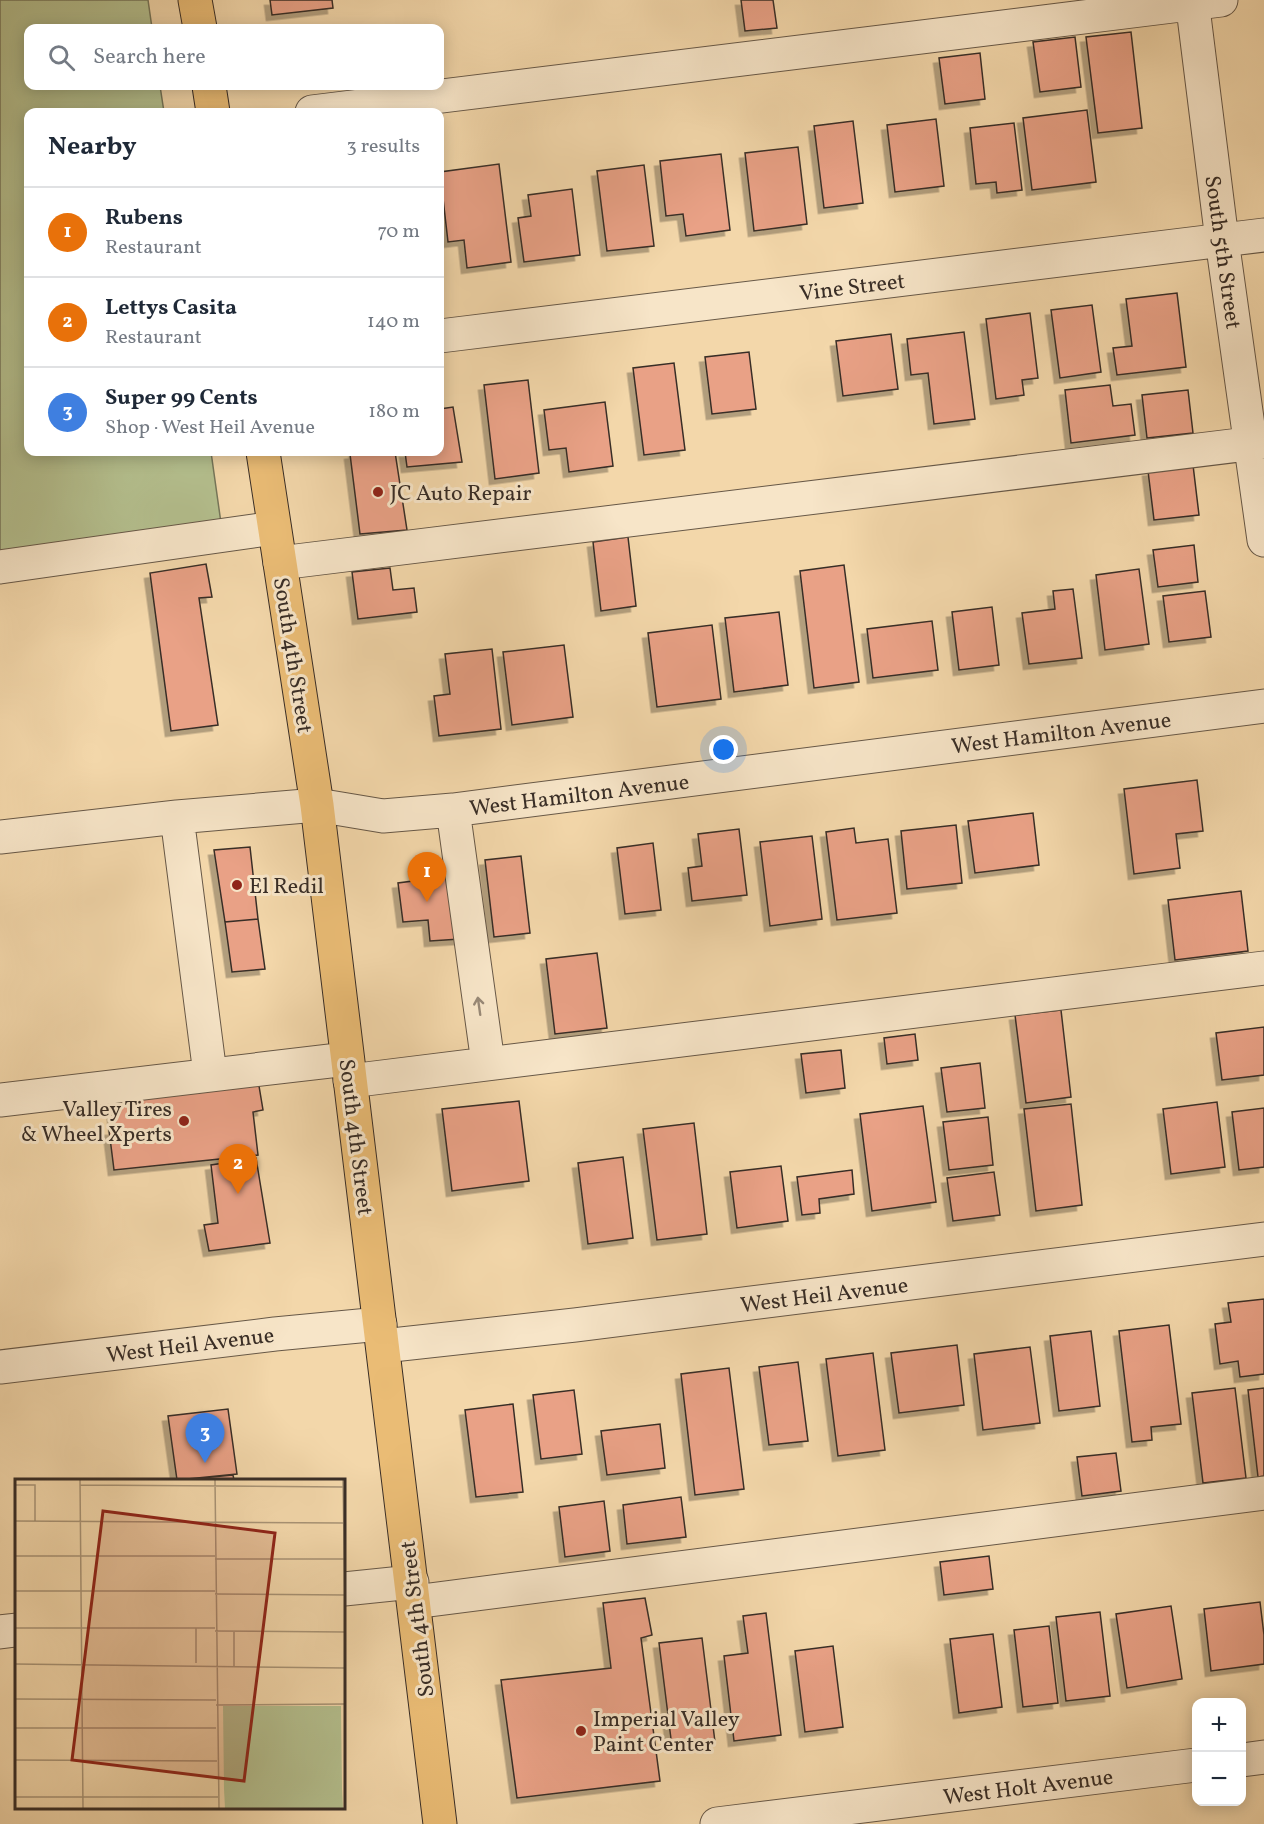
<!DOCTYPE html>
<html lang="en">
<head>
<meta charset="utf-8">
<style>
	:root { --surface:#fff; --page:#f6f6f7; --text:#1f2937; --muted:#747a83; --line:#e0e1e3; --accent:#ea580c }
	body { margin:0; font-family:Vollkorn,serif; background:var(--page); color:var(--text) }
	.controls { position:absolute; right:18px; bottom:18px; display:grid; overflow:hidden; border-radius:12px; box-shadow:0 3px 15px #0003 }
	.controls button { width:54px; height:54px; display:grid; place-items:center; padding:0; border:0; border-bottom:2px solid var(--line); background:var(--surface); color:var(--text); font:30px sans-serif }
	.you { position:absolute; left:724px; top:750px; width:21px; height:21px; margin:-15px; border:4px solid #fff; border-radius:50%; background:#1a73e8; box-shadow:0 0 0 9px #1a73e833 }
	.badge { display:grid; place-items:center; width:39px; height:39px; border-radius:50%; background:var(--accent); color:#fff; font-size:20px; font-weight:700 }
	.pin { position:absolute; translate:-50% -50px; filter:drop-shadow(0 2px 3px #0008) }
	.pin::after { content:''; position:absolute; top:32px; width:21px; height:18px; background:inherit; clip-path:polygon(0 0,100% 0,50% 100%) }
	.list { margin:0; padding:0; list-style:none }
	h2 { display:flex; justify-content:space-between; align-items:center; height:78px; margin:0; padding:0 24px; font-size:26px }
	h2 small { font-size:20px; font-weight:400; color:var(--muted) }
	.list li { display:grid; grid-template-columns:39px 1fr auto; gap:18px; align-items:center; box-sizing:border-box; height:90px; padding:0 24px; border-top:2px solid var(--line) }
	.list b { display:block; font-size:22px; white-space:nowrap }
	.list p { margin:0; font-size:20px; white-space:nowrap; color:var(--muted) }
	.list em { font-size:20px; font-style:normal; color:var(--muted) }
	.icon { flex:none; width:33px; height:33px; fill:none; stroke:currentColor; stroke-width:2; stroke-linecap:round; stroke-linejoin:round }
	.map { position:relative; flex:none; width:1264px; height:1824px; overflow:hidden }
	.search { position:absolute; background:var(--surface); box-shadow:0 3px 15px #0003; left:24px; top:24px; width:420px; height:66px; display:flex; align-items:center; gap:15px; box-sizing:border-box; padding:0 21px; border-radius:12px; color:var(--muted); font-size:22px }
	.panel { position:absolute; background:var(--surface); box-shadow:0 3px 15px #0003; left:24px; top:108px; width:420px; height:348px; border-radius:12px }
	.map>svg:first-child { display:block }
	.pitch { fill:#b4bf8e; stroke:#76765a; stroke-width:1.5 }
	.building { fill:#e9a186; stroke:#382d26; stroke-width:1.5; filter:url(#shadow) }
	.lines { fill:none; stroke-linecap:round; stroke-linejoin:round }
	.minor-casing { stroke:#675847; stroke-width:35 }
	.major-casing { stroke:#382d26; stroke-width:35 }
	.minor { stroke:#f7e5c8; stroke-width:33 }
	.major { stroke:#eabc75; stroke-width:33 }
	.oneway { stroke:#988977 }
	.poi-dot { fill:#8f2418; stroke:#f7e5c8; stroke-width:2 }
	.labels { text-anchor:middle; stroke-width:6; stroke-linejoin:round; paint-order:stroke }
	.street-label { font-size:22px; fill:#382d26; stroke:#f7e5c8 }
	.poi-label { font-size:22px; fill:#382d26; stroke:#f7e5c8; text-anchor:start }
	.inset-road { fill:none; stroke:#a89375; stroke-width:1.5 }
	.view { fill:#8f2418; fill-opacity:0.15; stroke:#8f2418; stroke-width:3 }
	.inset-edge { fill:none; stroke:#382d26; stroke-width:3 }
</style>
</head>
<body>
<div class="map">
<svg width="1264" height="1824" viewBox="0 0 1264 1824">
	<defs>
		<filter id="shadow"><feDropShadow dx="-5.5" dy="5.5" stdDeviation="0" flood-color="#0004"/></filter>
	</defs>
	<rect width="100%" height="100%" fill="#f3d7aa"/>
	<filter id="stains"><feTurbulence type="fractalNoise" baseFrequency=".00333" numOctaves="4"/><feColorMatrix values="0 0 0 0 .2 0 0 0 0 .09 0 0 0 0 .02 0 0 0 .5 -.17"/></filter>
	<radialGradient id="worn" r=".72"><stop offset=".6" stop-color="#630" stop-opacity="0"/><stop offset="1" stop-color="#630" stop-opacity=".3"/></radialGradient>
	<path class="pitch" d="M0,0H148L152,28H28V86H160L164,112H28V452H211L221,523L0,551Z"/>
	<path class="building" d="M270,0H332L333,8L272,15Z
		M741,0H773L777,28L745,31Z
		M1131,32L1142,128L1098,133L1086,37Z
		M1075,37L1081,87L1040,92L1033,42Z
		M980,53L985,99L945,104L939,58Z
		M1087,110L1096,182L1032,190L1023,118Z
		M936,119L944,186L895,192L887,125Z
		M853,121L863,203L824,208L814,126Z
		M1014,123L1022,190L997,193L996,182L976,184L970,128Z
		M798,147L807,224L754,231L745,153Z
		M721,154L730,230L686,236L683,214L666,216L660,161Z
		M499,164L511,262L467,268L464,240L448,242L440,172Z
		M644,165L654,246L607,251L597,171Z
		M572,189L580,255L524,262L518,218L531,216L528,195Z
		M1177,293L1186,367L1117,375L1113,348L1132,346L1126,299Z
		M1092,305L1101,372L1060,378L1051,310Z
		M1030,313L1038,378L1022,380L1024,395L996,399L986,319Z
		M964,332L975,419L934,424L928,373L911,375L907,339Z
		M891,334L898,389L843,396L836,341Z
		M749,352L756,409L712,414L705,357Z
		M674,363L685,450L644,455L633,368Z
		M528,380L539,473L495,479L484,385Z
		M1110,385L1113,406L1131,404L1135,435L1071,443L1065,390Z
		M1188,390L1193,433L1147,438L1142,395Z
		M605,402L613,466L569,472L566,448L549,450L544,410Z
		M453,407L462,462L407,467L405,452H440V409Z
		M355,452H395L407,530L360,534L350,454L356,453Z
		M1193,465L1199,515L1154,520L1148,471Z
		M628,537L636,606L601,611L593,542Z
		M1194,545L1198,582L1158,587L1153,550Z
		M206,564L212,597L199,598L218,725L171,731L150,573Z
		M844,565L859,682L814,688L800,571Z
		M390,568L393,590L414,588L417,612L358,619L352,572Z
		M1139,569L1149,644L1105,650L1096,575Z
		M1073,589L1082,658L1029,664L1022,613L1055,609L1053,591Z
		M1205,591L1211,637L1169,642L1163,596Z
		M992,607L999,665L959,670L952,612Z
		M779,612L788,685L734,692L725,618Z
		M932,621L938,670L873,678L867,629Z
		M712,625L721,699L657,707L648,633Z
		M564,645L573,717L512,725L503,652Z
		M492,649L501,729L439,736L434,696L450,694L445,654Z
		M1197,780L1203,831L1176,834L1180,868L1134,874L1124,789Z
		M1033,813L1039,865L975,873L968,821Z
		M956,825L962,883L907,889L901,831Z
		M854,828L856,843L888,839L897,913L837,920L826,832Z
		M739,829L747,895L692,901L688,868L702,866L698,834Z
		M812,836L822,919L770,926L760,842Z
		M653,843L661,910L625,914L617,848Z
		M250,847L258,919L225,922L214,850Z
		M521,856L530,933L494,937L485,860Z
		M451,876L460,939L430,941L428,920L403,922L398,883Z
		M1241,891L1248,951L1175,960L1168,900Z
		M258,919L265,969L232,972L225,922Z
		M597,953L607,1028L555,1034L546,959Z
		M1061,1010L1071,1097L1026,1103L1015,1015Z
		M1264,1027V1075L1222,1080L1216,1033Z
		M915,1034L918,1060L887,1064L884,1038Z
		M841,1050L845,1088L806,1093L801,1054Z
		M980,1063L985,1108L947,1112L941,1068Z
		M258,1080L263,1110L253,1112L258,1155L114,1170L109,1130H115L111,1100Z
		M519,1101L529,1181L452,1191L442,1109Z
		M1217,1102L1225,1167L1171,1174L1163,1109Z
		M1071,1104L1082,1205L1036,1211L1024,1109Z
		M923,1106L936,1202L872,1211L860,1114Z
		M1264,1108V1167L1239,1170L1232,1112Z
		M988,1117L993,1165L949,1170L943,1122Z
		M694,1123L707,1234L657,1240L643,1129Z
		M623,1157L633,1238L588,1244L578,1163Z
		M256,1158L270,1243L209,1251L204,1225L218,1223L211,1165Z
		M781,1166L788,1221L737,1228L730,1172Z
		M852,1170L854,1194L819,1199L820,1213L802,1215L797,1177Z
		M994,1172L1000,1215L953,1221L947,1178Z
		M1264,1299V1374L1240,1377L1238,1361L1220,1364L1215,1324L1231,1322L1228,1303Z
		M1169,1325L1181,1424L1151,1427L1152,1440L1132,1442L1119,1331Z
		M1091,1331L1100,1406L1059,1411L1050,1336Z
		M957,1345L964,1405L899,1413L891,1353Z
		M1030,1347L1040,1423L983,1430L974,1354Z
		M873,1353L885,1450L838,1456L826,1359Z
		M798,1362L808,1441L769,1445L759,1367Z
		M729,1368L744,1489L695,1495L681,1374Z
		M1235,1388L1246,1478L1203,1483L1192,1393Z
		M1264,1388V1476L1258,1477L1248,1390Z
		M574,1390L582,1454L541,1459L533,1395Z
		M513,1404L523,1492L476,1497L465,1410Z
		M228,1409L237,1474L177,1480L168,1416Z
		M660,1424L665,1468L607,1475L601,1431Z
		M1116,1453L1121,1491L1082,1496L1077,1457Z
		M233,1475L234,1480H181Z
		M681,1497L686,1537L627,1544L623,1505Z
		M604,1501L610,1551L565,1557L559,1507Z
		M989,1556L993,1589L944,1595L940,1562Z
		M645,1598L652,1635L641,1638L660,1781L517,1798L501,1680L611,1668L603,1603Z
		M1260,1602L1264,1635V1664L1211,1671L1204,1609Z
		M1171,1606L1182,1679L1127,1688L1116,1614Z
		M1100,1612L1110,1696L1066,1701L1056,1617Z
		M766,1613L781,1735L734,1741L724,1656L748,1653L743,1616Z
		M1049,1626L1058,1703L1023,1707L1014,1630Z
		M993,1634L1002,1707L959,1713L950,1639Z
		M702,1638L715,1742L672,1747L659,1643Z
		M833,1646L843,1727L805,1732L795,1651Z"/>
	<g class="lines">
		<g class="minor-casing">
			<path id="minor" d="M1192,0L1222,240L1264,540
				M312,112L1221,0
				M440,336L1264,235
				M280,563L1264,442
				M0,567L274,528
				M453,810L488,1063
				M177,817L210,1074
				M0,837L177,817L317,805L383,816L453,810L1264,706
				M350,1081L1264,968
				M0,1100L347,1059
				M383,1346L575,1325L1264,1239
				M0,1367L275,1334L380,1324
				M344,1589L412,1582
				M414,1602L1264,1493
				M0,1632L16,1630
				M1242,1760L1264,1757
				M717,1824L1196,1765"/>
		</g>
		<g class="major-casing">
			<path id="major" d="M195,0L200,28
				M209,86L213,112
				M263,452L317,805L440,1824"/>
		</g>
		<use href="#minor" class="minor"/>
		<use href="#major" class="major"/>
	</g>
	<defs><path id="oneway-shaft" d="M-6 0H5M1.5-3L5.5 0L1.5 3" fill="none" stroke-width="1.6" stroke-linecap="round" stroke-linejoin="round" transform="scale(1.5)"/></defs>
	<use class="oneway" href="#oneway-shaft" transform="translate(479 1006) rotate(-98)"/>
	<g class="poi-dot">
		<circle cx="378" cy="492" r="6"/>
		<circle cx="237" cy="885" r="6"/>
		<circle cx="184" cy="1121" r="6"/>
		<circle cx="581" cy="1731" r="6"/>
	</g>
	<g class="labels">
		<g class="street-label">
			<text transform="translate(1224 252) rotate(82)" y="8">South 5th Street</text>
			<text transform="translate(852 286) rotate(-7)" y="8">Vine Street</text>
			<text transform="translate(294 655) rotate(81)" y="8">South 4th Street</text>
			<text transform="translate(1061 732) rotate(-7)" y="8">West Hamilton Avenue</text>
			<text transform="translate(579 794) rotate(-7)" y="8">West Hamilton Avenue</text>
			<text transform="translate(357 1137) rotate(83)" y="8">South 4th Street</text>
			<text transform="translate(824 1294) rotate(-7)" y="8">West Heil Avenue</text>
			<text transform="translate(190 1344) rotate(-7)" y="8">West Heil Avenue</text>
			<text transform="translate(416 1619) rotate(-97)" y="8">South 4th Street</text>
			<text transform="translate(1028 1786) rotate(-7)" y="8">West Holt Avenue</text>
		</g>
		<g class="poi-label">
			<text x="390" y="500">JC Auto Repair</text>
			<text x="249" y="893">El Redil</text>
			<text x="172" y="1116" text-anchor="end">Valley Tires<tspan x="172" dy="25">&amp; Wheel Xperts</tspan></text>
			<text x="593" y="1726">Imperial Valley<tspan x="593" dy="25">Paint Center</tspan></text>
		</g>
	</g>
	<g transform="translate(15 1479)">
		<rect width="330" height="330" fill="#f3d7aa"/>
		<path d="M209,310H327L328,329H210Z" fill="#b4bf8e"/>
		<path d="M208,227H326L327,310H209ZM249,314L325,316V329H246Z" fill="#b4bf8e"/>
		<path class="inset-road" d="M65,1L68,329M200,1L204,329M328,1L330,126M0,6H20V42M65,6L328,8M0,42L330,44M0,77H200M200,80H330M0,112H200M200,115L330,116M0,149H200M181,149V184M200,152L330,153M219,152V188M0,185L330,189M0,220L201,221M201,226L330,225M0,249H201M0,281L202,282M0,318H203"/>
		<path class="view" d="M88,32L260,54L229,302L57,281Z"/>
		<rect width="330" height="330" class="inset-edge"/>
	</g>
	<rect width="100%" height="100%" filter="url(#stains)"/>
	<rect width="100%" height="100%" fill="url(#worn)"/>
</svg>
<div class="controls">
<button>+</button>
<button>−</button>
</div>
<div class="you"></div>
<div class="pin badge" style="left:427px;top:902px;background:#e8710a">1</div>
<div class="pin badge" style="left:238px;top:1194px;background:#e8710a">2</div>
<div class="pin badge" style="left:205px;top:1463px;background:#3f7fe0">3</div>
<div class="search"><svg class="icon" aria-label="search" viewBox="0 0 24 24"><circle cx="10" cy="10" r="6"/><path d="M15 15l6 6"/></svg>Search here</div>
<section class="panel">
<h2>Nearby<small>3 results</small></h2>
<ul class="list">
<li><span class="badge" style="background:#e8710a">1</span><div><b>Rubens</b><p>Restaurant</p></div><em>70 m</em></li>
<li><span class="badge" style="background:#e8710a">2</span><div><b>Lettys Casita</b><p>Restaurant</p></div><em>140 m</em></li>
<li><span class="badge" style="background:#3f7fe0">3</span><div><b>Super 99 Cents</b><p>Shop · West Heil Avenue</p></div><em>180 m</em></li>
</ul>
</section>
</div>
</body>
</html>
